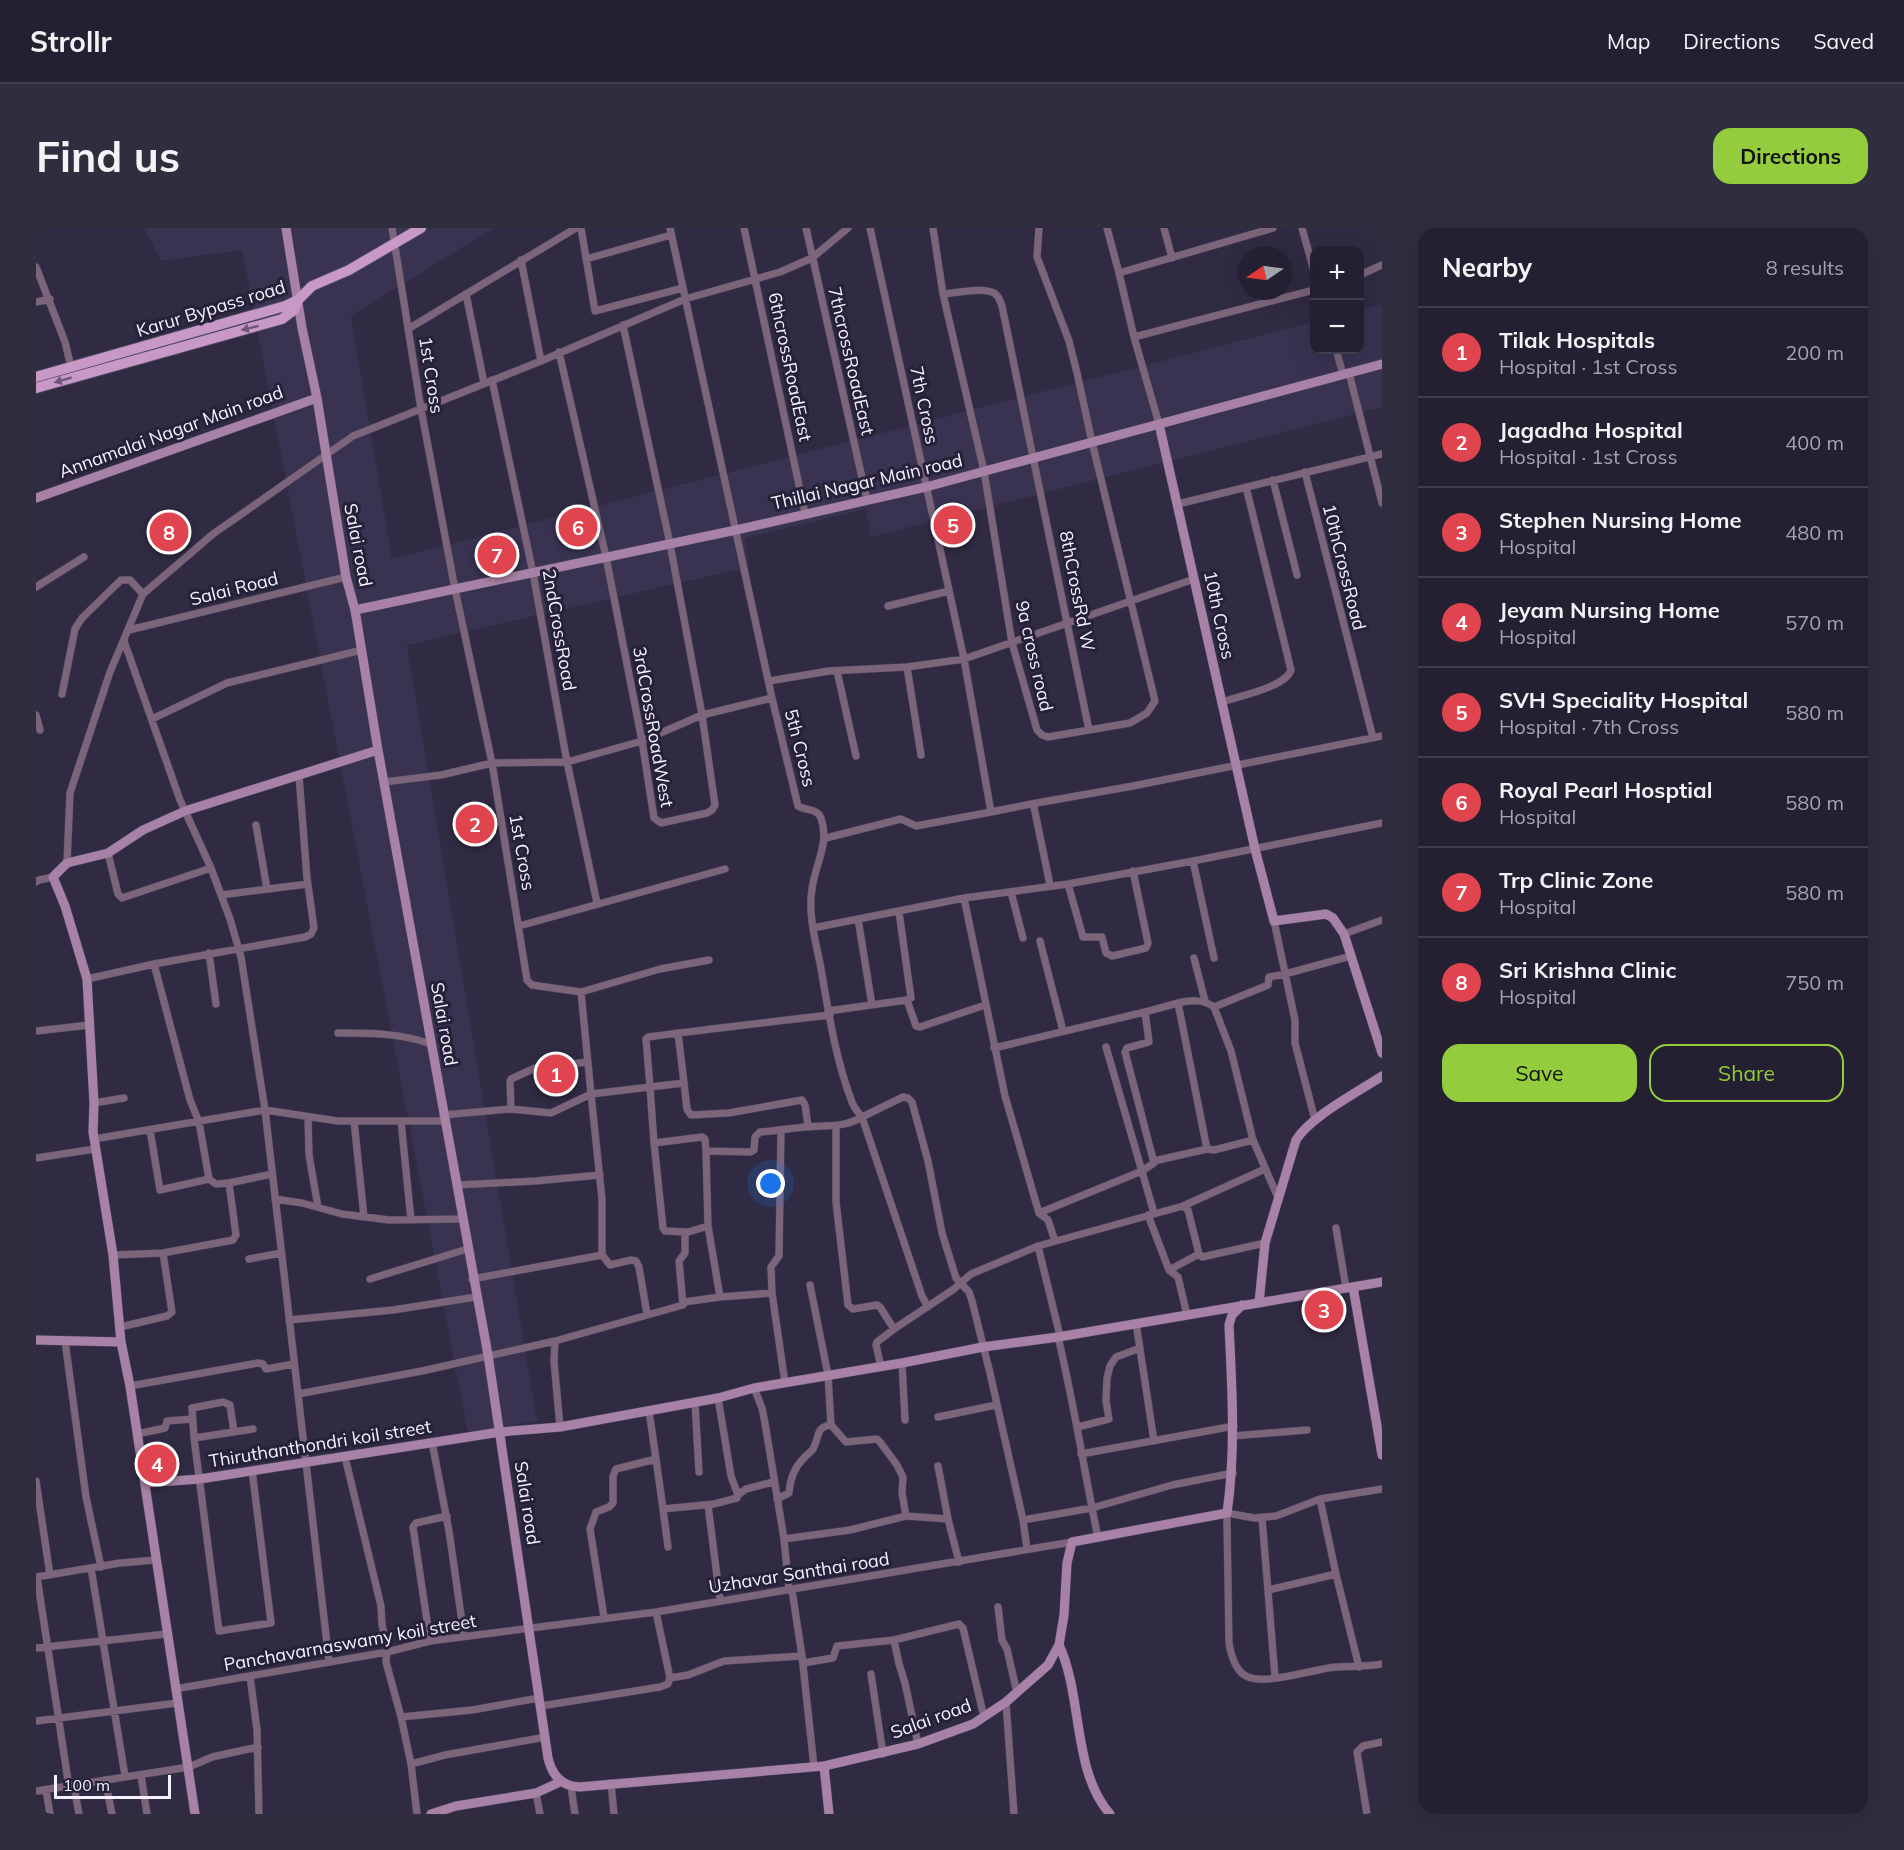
<!DOCTYPE html>
<html lang="en">
<head>
<meta charset="utf-8">
<style>
	:root { --surface:#242032; --page:#302d3e; --text:#f1f3f6; --muted:#a3a3ac; --line:#413e4d; --accent:#93cc3d }
	body { margin:0; font-family:Mulish,sans-serif; background:var(--page); color:var(--text) }
	.controls { position:absolute; right:18px; top:18px; display:grid; overflow:hidden; border-radius:12px; box-shadow:0 6px 24px #0002 }
	.controls button { width:54px; height:54px; display:grid; place-items:center; padding:0; border:0; border-bottom:2px solid var(--line); background:var(--surface); color:var(--text); font:30px sans-serif }
	.compass { position:absolute; left:1202px; top:18px; width:54px; height:54px; border-radius:50%; background:var(--surface); box-shadow:0 6px 24px #0002; rotate:257deg }
	.scale { position:absolute; left:18px; bottom:15px; width:117px; box-sizing:border-box; padding-left:6px; border:3px solid #f4f2ff; border-top:0; font-size:16px; line-height:21px; white-space:nowrap; color:#f4f2ff; -webkit-text-stroke:4px #262139; paint-order:stroke }
	.you { position:absolute; left:735px; top:956px; width:21px; height:21px; margin:-15px; border:4px solid #fff; border-radius:50%; background:#1a73e8; box-shadow:0 0 0 9px #1a73e833 }
	.badge { display:grid; place-items:center; width:39px; height:39px; border-radius:50%; background:var(--accent); color:#fff; font-size:20px; font-weight:700 }
	.pin { position:absolute; translate:-50% -50%; border:3px solid #fff; box-shadow:0 2px 6px #0006 }
	.list { margin:0; padding:0; list-style:none }
	h2 { display:flex; justify-content:space-between; align-items:center; height:78px; margin:0; padding:0 24px; font-size:26px }
	h2 small { font-size:20px; font-weight:400; color:var(--muted) }
	.list li { display:grid; grid-template-columns:39px 1fr auto; gap:18px; align-items:center; box-sizing:border-box; height:90px; padding:0 24px; border-top:2px solid var(--line) }
	.list b { display:block; font-size:22px; white-space:nowrap }
	.list p { margin:0; font-size:20px; white-space:nowrap; color:var(--muted) }
	.list em { font-size:20px; font-style:normal; color:var(--muted) }
	.actions { display:flex; gap:12px; padding:18px 24px }
	.actions a { flex:1; padding:14px 0; border:2px solid var(--accent); border-radius:18px; text-align:center; font-size:21px; color:var(--accent) }
	.actions .main { background:var(--accent); color:#111 }
	.map { position:relative; flex:none; width:1346px; height:1586px; overflow:hidden; border-radius:18px }
	header { display:flex; align-items:center; gap:36px; box-sizing:border-box; height:84px; padding:0 30px; background:var(--surface); border-bottom:2px solid var(--line) }
	header strong { font-size:28px }
	nav { display:flex; gap:33px; margin-inline-start:auto; font-size:21px }
	.intro { display:flex; align-items:center; justify-content:space-between; box-sizing:border-box; height:144px; padding:0 36px }
	h1 { margin:0; font-size:42px }
	.button { padding:15px 27px; border-radius:18px; background:var(--accent); color:#111; font-size:21px; font-weight:700 }
	main { display:flex; gap:36px; padding:0 36px }
	aside { flex:1; background:var(--surface); border-radius:18px; box-shadow:0 6px 24px #0002 }
	.map>svg:first-child { display:block }
	.built { fill:#393251 }
	.lines { fill:none; stroke-linecap:round; stroke-linejoin:round }
	.street-casing { stroke:#4b475d; stroke-width:8 }
	.secondary-casing { stroke:#4b475d; stroke-width:10 }
	.primary-casing { stroke:#4b475d; stroke-width:12 }
	.street { stroke:#7c647b; stroke-width:7 }
	.secondary { stroke:#a782a6; stroke-width:9 }
	.primary { stroke:#c898c7; stroke-width:10 }
	.oneway { fill:#6f5779 }
	.labels { text-anchor:middle; stroke-width:6; stroke-linejoin:round; paint-order:stroke }
	.street-label { font-size:18px; fill:#f4f2ff; stroke:#262139 }
</style>
</head>
<body>
<header>
<strong>Strollr</strong>
<nav><a>Map</a><a>Directions</a><a>Saved</a></nav>
</header>
<div class="intro"><h1>Find us</h1><a class="button">Directions</a></div>
<main>
<div class="map">
<svg width="1346" height="1586" viewBox="0 0 1346 1586">
	<rect width="100%" height="100%" fill="#302b43"/>
	<path class="built" d="M108,0H458L315,88L356,331L1278,94V122H1324V82L1346,76V179L835,309L830,281L709,310L713,339L371,417L501,1193L432,1205L206,22L125,33Z"/>
	<g class="lines">
		<g class="street-casing">
			<path id="street" d="M356,0L385,181L419,361L456,535L491,752L496,757L545,764L555,866L614,859L618,915L666,909L669,911L670,923L714,924L718,922L719,909L724,904C740,903 755,900 771,899C791,897 808,900 826,889L886,1068L892,1079
				M545,0L559,83L647,60
				M634,0L736,470L762,578C770,583 781,580 785,590C794,616 779,636 776,661C772,685 779,712 784,735C792,781 799,830 816,874C818,880 822,884 826,889L867,869L872,870L876,874L892,933L906,1005L920,1050L933,1064L936,1073L954,1145L987,1292L991,1321
				M708,0L769,285
				M770,0L831,272
				M834,0L928,431L955,584L995,576L998,579L1014,657
				M897,0L907,66L948,243L976,415L1001,502L1006,507L1012,509L1094,495L1111,485L1119,473L1056,214L1041,145L1033,113L1001,29L1003,0
				M1071,0L1083,45
				M1128,0L1136,30
				M1266,0L1278,43
				M550,31L635,7
				M485,32L505,133
				M0,39L29,114L35,139
				M1324,47L1346,37
				M430,66L448,155
				M907,66C921,65 944,59 958,65C963,68 964,73 966,78L1053,502
				M0,74L14,71
				M372,101L540,0
				M1098,109L1278,62
				M1300,122L1307,146
				M523,124L570,329L606,513L618,590L625,595L671,585L676,582L679,577L666,487L634,316L587,97
				M1313,145L1346,275
				M456,152L497,345L531,534L561,675
				M1123,196L1098,109L1083,45L1237,0
				M1269,244L1337,510
				M1237,252L1261,347
				M1142,276L1346,226
				M0,359L48,329
				M852,378L913,363
				M93,402L310,349
				M88,413L144,572L175,640L194,691L205,729L229,882L293,1433
				M871,439L885,527
				M801,443L820,528
				M733,453L793,443L871,439L928,431L1158,351
				M26,466L39,401L46,390L85,352H94L107,366
				M1186,474C1203,468 1250,459 1255,442L1210,259
				M0,487L4,502
				M116,491L191,455L326,422
				M348,554L405,547L456,535L531,534L606,513L666,487L736,470
				M995,576L1097,558L1346,508
				M220,597L231,661
				M790,610L865,591L880,598L955,584
				M72,625L82,666L86,670L175,640
				M1157,633L1178,730
				M31,635L34,565L74,444L107,366L177,306L317,208L505,133L649,71L744,44L776,30L812,0
				M0,654L3,652L17,649
				M1032,656L1047,709H1066L1070,725L1076,728L1110,720L1112,715L1097,643
				M975,664L987,710
				M185,667L272,656
				M928,670L969,868L1003,985L1012,992L1019,1013
				M822,691L836,777
				M1238,693L1259,792V815L1279,892
				M483,698L689,641
				M777,700L928,670L1032,656L1157,633L1346,595
				M1308,706L1346,692
				M1004,713L1027,803
				M173,725L180,776
				M1158,730L1169,773
				M118,736L269,709L275,706L278,700L271,650L263,548
				M51,751L118,736L154,872L163,894L173,951L180,956L193,955
				M545,764L624,741L673,732
				M871,772L880,798L884,799L949,777
				M1178,779L1232,757L1233,749L1249,746L1315,728
				M792,783L871,772L875,770L863,684
				M1109,784L1142,775
				M0,803L53,797
				M302,805C335,805 364,805 395,816
				M642,805L648,855L614,859L610,811L612,809C672,801 733,794 794,787
				M1070,819L1118,985
				M958,820L1109,784L1113,814L1091,820L1089,824L1118,935L1106,943L1003,985
				M648,855L651,881L655,887L693,885L766,872L769,877L772,898
				M58,875L88,870
				M475,881L515,885L555,866L566,971V1027L574,1037L595,1032L600,1033L603,1039L611,1086
				M407,887L475,881L474,853L475,851L499,840L552,834
				M272,889L273,927L282,979
				M318,893L328,989
				M365,893L375,992
				M800,898V974L812,1077L817,1081L841,1077L844,1079L858,1101
				M114,902L124,962L173,951
				M58,911L229,882L302,893H408
				M618,915L627,1000L629,1003L651,1004
				M1171,921L1142,775C1155,772 1167,771 1178,779L1195,823L1217,912L1243,972
				M0,930L59,921
				M1118,933L1171,921L1178,922L1217,912
				M421,957L499,953L564,947
				M239,971L266,975L306,986L353,992L426,991
				M1147,978L1229,941
				M1112,987L1133,1042L1142,1049L1151,1087
				M672,998L684,1069L736,1065L749,1155
				M1300,1000L1310,1060
				M1002,1018L1024,1108
				M77,1027L127,1025L197,1012L200,1007L193,955L236,946
				M213,1031L245,1025
				M1133,1042L1163,1026
				M334,1051L431,1021
				M436,1051L566,1027
				M774,1057L792,1147L795,1197L810,1214L841,1211L844,1214L861,1237L867,1249L866,1265L870,1288
				M736,1065L735,1039L743,1028L745,902
				M648,1074L684,1069
				M253,1092L357,1082L440,1069
				M1100,1095L1118,1213
				M84,1099L131,1088L136,1084L127,1025
				M1022,1109C1038,1175 1048,1242 1062,1310
				M29,1113L50,1269L65,1339
				M866,1135L869,1192
				M845,1139L840,1117L841,1114L858,1101L918,1061L935,1046L1002,1018L1147,978L1152,982L1163,1026L1166,1029L1229,1015
				M94,1158L222,1135L227,1136L230,1141L258,1136
				M718,1160L726,1180L729,1195L748,1311L753,1362
				M262,1166L386,1143L519,1113
				M659,1174L663,1244
				M902,1189L960,1177
				M524,1199L518,1133L519,1113L647,1077L643,1033L649,1025V1005L672,998L670,923
				M1042,1199L1073,1191L1070,1173L1071,1150L1074,1138L1080,1129L1104,1120
				M101,1206L129,1200L131,1193L156,1191
				M1197,1208L1271,1202
				M158,1210L156,1180L187,1174L194,1177L198,1204
				M396,1214L413,1303L428,1408
				M1045,1226L1198,1198
				M309,1229L345,1378L346,1397L351,1418L350,1434L365,1489L375,1536L381,1586
				M620,1231L627,1281L678,1276L701,1270L702,1267L695,1248L682,1170
				M902,1238L912,1291
				M216,1242L235,1395L183,1403L158,1210L217,1201
				M0,1253L14,1347
				M1346,1261L1284,1271L1240,1288L1218,1290L1191,1285V1294L1193,1415C1195,1427 1199,1444 1212,1449C1232,1457 1277,1441 1300,1439C1315,1438 1330,1439 1346,1436
				M702,1267L710,1261L737,1254
				M741,1271L753,1265C754,1252 757,1241 767,1231C770,1227 774,1225 777,1221C784,1209 779,1199 795,1197
				M1284,1271L1300,1346
				M672,1277L684,1372
				M627,1281L632,1319
				M1226,1290L1239,1449
				M987,1292L1056,1280L1136,1257L1197,1245
				M748,1311L814,1302L870,1288L912,1291L923,1334
				M55,1340L89,1548
				M0,1349L84,1335L120,1332
				M1,1349L33,1559
				M756,1362L766,1428L778,1539
				M1232,1362L1300,1346L1323,1439
				M962,1379L966,1412L971,1421L981,1465
				M620,1384L634,1450
				M568,1389L554,1301L560,1284L573,1279L577,1275V1248L580,1241L620,1231L613,1183
				M858,1412L863,1436L869,1455L882,1516
				M394,1413L377,1299L380,1295L411,1288
				M0,1420L131,1406
				M767,1435L797,1430L801,1418L858,1412L923,1396L927,1400L948,1489
				M835,1446L847,1526
				M214,1448L221,1502L223,1586
				M139,1461L351,1424L394,1413L620,1384L1036,1314
				M970,1474L978,1586
				M505,1478L624,1459L632,1456L634,1450L652,1447L688,1433L766,1428
				M365,1489L436,1482L503,1470
				M0,1493L141,1475
				M375,1536L409,1527L510,1509
				M105,1547L111,1586
				M69,1552L76,1586
				M575,1555L578,1586
				M38,1558L43,1586
				M535,1559L539,1586
				M10,1562L14,1586
				M0,1563L153,1539L176,1529L222,1519
				M500,1565L504,1586
				M1331,1586L1321,1524L1327,1518L1346,1514"/>
		</g>
		<g class="secondary-casing">
			<path id="secondary" d="M250,0L266,100L281,170L310,349L319,382L342,522L452,1127L512,1530C516,1547 525,1558 543,1559L788,1538L882,1516L937,1496L970,1474L1012,1437L1023,1417L1028,1387L1031,1335L1036,1314L1191,1285C1200,1222 1196,1160 1193,1097L1196,1087L1206,1077
				M1123,196L1219,621L1238,693L1290,686L1297,690L1308,706L1346,825
				M0,270L281,170
				M319,382L700,302L890,259L1346,136
				M1317,1059L1346,1227
				M1223,1075L1229,1015L1260,912C1274,889 1322,864 1346,848
				M0,1112L85,1114
				M109,1255L164,1251L464,1204L524,1199L682,1170L718,1160L866,1135L947,1119L1022,1109L1346,1054
				M1023,1417C1047,1468 1036,1543 1074,1586
				M788,1538L793,1586
				M159,1586L94,1158L85,1114L77,1027L57,904L58,875L51,751L29,678L17,649L31,635L72,625L107,602L149,583L342,522
				M395,1586L420,1578L500,1565L524,1554"/>
		</g>
		<g class="primary-casing">
			<path id="primary" d="M0,149L249,78L262,72L276,58L313,42L385,0
				M0,160L246,91L258,82L262,72"/>
		</g>
		<use href="#street" class="street"/>
		<use href="#secondary" class="secondary"/>
		<use href="#primary" class="primary"/>
	</g>
	<defs><path id="oneway-solid" d="M-6-.8H1V-3.2L6.5 0L1 3.2V.8H-6Z" transform="scale(1.5)"/></defs>
	<g class="oneway">
		<use href="#oneway-solid" transform="translate(214 100) rotate(166)"/>
		<use href="#oneway-solid" transform="translate(27 152) rotate(164)"/>
	</g>
	<g class="labels">
		<g class="street-label">
			<text transform="translate(175 81) rotate(-17)" y="6">Karur Bypass road</text>
			<text transform="translate(815 133) rotate(77)" y="6">7thcrossRoadEast</text>
			<text transform="translate(754 139) rotate(78)" y="6">6thcrossRoadEast</text>
			<text transform="translate(395 147) rotate(81)" y="6">1st Cross</text>
			<text transform="translate(888 177) rotate(78)" y="6">7th Cross</text>
			<text transform="translate(135 204) rotate(-20)" y="6">Annamalai Nagar Main road</text>
			<text transform="translate(831 254) rotate(-13)" y="6">Thillai Nagar Main road</text>
			<text transform="translate(322 317) rotate(79)" y="6">Salai road</text>
			<text transform="translate(1308 339) rotate(76)" y="6">10thCrossRoad</text>
			<text transform="translate(198 361) rotate(-14)" y="6">Salai Road</text>
			<text transform="translate(1041 363) rotate(79)" y="6">8thCrossRd W</text>
			<text transform="translate(1183 387) rotate(78)" y="6">10th Cross</text>
			<text transform="translate(523 402) rotate(80)" y="6">2ndCrossRoad</text>
			<text transform="translate(998 428) rotate(77)" y="6">9a cross road</text>
			<text transform="translate(617 499) rotate(80)" y="6">3rdCrossRoadWest</text>
			<text transform="translate(764 520) rotate(76)" y="6">5th Cross</text>
			<text transform="translate(486 624) rotate(80)" y="6">1st Cross</text>
			<text transform="translate(408 796) rotate(80)" y="6">Salai road</text>
			<text transform="translate(284 1216) rotate(-9)" y="6">Thiruthanthondri koil street</text>
			<text transform="translate(491 1275) rotate(81)" y="6">Salai road</text>
			<text transform="translate(763 1345) rotate(-9)" y="6">Uzhavar Santhai road</text>
			<text transform="translate(314 1415) rotate(-10)" y="6">Panchavarnaswamy koil street</text>
			<text transform="translate(895 1491) rotate(-20)" y="6">Salai road</text>
		</g>
	</g>
</svg>
<div class="controls">
<button>+</button>
<button>−</button>
</div>
<svg class="compass" viewBox="-18 -18 36 36"><path d="M0-13l5 13h-10z" fill="#e53935"/><path d="M0 13l5-13h-10z" fill="#a3a3ac"/></svg>
<div class="scale">100 m</div>
<div class="you"></div>
<div class="pin badge" style="left:520px;top:846px;background:#e0444e">1</div>
<div class="pin badge" style="left:439px;top:596px;background:#e0444e">2</div>
<div class="pin badge" style="left:1288px;top:1082px;background:#e0444e">3</div>
<div class="pin badge" style="left:121px;top:1236px;background:#e0444e">4</div>
<div class="pin badge" style="left:917px;top:297px;background:#e0444e">5</div>
<div class="pin badge" style="left:542px;top:299px;background:#e0444e">6</div>
<div class="pin badge" style="left:461px;top:327px;background:#e0444e">7</div>
<div class="pin badge" style="left:133px;top:304px;background:#e0444e">8</div>
</div>
<aside>
<h2>Nearby<small>8 results</small></h2>
<ul class="list">
<li><span class="badge" style="background:#e0444e">1</span><div><b>Tilak Hospitals</b><p>Hospital · 1st Cross</p></div><em>200 m</em></li>
<li><span class="badge" style="background:#e0444e">2</span><div><b>Jagadha Hospital</b><p>Hospital · 1st Cross</p></div><em>400 m</em></li>
<li><span class="badge" style="background:#e0444e">3</span><div><b>Stephen Nursing Home</b><p>Hospital</p></div><em>480 m</em></li>
<li><span class="badge" style="background:#e0444e">4</span><div><b>Jeyam Nursing Home</b><p>Hospital</p></div><em>570 m</em></li>
<li><span class="badge" style="background:#e0444e">5</span><div><b>SVH Speciality Hospital</b><p>Hospital · 7th Cross</p></div><em>580 m</em></li>
<li><span class="badge" style="background:#e0444e">6</span><div><b>Royal Pearl Hosptial</b><p>Hospital</p></div><em>580 m</em></li>
<li><span class="badge" style="background:#e0444e">7</span><div><b>Trp Clinic Zone</b><p>Hospital</p></div><em>580 m</em></li>
<li><span class="badge" style="background:#e0444e">8</span><div><b>Sri Krishna Clinic</b><p>Hospital</p></div><em>750 m</em></li>
</ul>
<div class="actions"><a class="main">Save</a><a>Share</a></div>
</aside>
</main>
</body>
</html>
